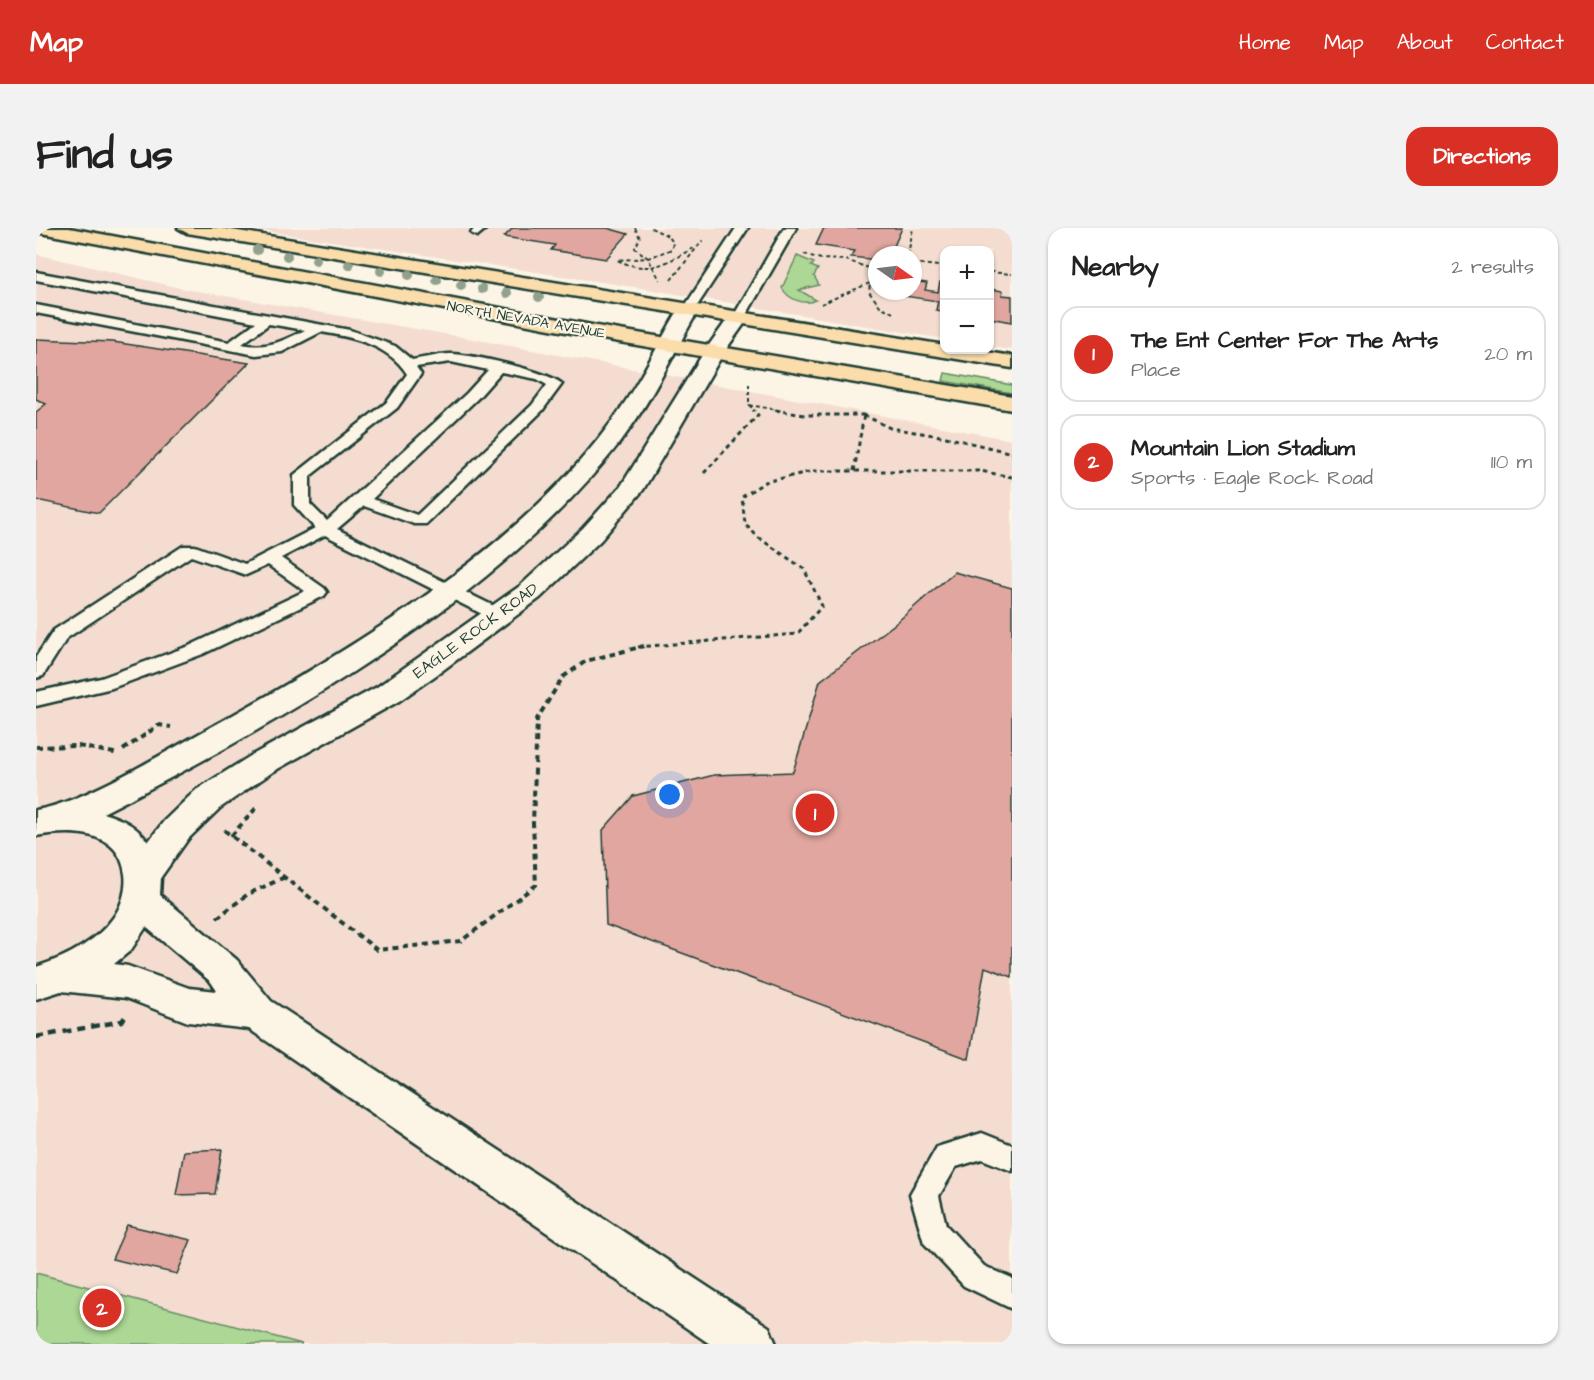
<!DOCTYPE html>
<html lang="en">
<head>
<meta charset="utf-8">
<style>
	:root { --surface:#fff; --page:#f2f2f2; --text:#222; --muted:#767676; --line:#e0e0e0; --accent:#d93025 }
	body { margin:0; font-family:"Architects Daughter",sans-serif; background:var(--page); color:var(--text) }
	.controls { position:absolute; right:18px; top:18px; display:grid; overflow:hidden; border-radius:12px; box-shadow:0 2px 4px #0004 }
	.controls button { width:54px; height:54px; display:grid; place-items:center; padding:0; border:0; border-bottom:2px solid var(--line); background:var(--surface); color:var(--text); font:30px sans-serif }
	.compass { position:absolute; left:832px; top:18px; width:54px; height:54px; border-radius:50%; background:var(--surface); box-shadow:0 2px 4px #0004; rotate:104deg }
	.you { position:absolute; left:634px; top:567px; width:21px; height:21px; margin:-15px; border:4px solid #fff; border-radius:50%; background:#1a73e8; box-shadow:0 0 0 9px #1a73e833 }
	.badge { display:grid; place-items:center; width:39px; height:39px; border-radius:50%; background:var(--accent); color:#fff; font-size:20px; font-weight:700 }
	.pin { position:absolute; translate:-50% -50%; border:3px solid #fff; box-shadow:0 2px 6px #0006 }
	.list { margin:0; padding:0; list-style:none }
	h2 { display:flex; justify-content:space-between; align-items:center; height:78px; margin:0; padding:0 24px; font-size:26px }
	h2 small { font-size:20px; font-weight:400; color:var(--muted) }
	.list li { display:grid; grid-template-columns:39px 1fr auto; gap:18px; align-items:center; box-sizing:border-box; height:96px; margin:0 12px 12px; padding:0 12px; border:2px solid var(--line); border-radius:18px }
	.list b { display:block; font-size:22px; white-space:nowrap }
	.list p { margin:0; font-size:20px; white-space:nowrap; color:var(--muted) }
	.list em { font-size:20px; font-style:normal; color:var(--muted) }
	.map { position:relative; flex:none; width:976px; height:1116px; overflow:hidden; border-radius:18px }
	header { display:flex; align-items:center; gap:36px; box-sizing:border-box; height:84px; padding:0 30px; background:var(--accent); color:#fff }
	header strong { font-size:28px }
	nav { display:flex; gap:33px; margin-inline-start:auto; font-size:21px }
	.intro { display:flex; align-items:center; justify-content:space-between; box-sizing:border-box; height:144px; padding:0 36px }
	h1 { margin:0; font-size:42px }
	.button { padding:15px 27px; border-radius:18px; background:var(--accent); color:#fff; font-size:21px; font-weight:700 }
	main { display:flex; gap:36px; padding:0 36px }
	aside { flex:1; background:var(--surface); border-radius:18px; box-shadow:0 2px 4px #0004 }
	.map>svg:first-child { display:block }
	.built { fill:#f4ddd0; fill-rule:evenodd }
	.green { fill:#acd795; stroke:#668a64; stroke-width:1.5 }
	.building { fill:#e0a69f; stroke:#1f3d34; stroke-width:1.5 }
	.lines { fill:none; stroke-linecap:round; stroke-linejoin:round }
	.service-casing { stroke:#1f3d34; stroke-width:5 }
	.minor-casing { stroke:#1f3d34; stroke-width:5 }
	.primary-casing { stroke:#1f3d34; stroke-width:5 }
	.path-far3 { stroke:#1f3d34; stroke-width:2; stroke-dasharray:4 3; stroke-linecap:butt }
	.path-far2 { stroke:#1f3d34; stroke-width:3; stroke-dasharray:4.5 4; stroke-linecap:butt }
	.path-far1 { stroke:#1f3d34; stroke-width:4; stroke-dasharray:6 4.5; stroke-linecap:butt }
	.path { stroke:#1f3d34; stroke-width:4.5; stroke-dasharray:8 6; stroke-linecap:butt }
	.service { fill:#fcf5e5; fill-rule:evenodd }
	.minor { fill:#fcf5e5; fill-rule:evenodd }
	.primary { fill:#faddab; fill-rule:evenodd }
	.tree { fill:#92a18e }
	.labels { text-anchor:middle; stroke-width:4.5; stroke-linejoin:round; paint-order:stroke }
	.far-street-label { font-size:14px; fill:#1f3d34; stroke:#fcf5e5 }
	.street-label { font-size:16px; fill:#1f3d34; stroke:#fcf5e5 }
</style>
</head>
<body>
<header>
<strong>Map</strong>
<nav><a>Home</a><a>Map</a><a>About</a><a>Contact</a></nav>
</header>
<div class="intro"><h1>Find us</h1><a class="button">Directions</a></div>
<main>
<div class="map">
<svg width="976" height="1116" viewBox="0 0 976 1116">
	<rect width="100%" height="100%" fill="#fcf5e5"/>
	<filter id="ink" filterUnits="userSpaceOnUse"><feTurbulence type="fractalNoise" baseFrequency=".0167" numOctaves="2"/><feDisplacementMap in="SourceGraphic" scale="12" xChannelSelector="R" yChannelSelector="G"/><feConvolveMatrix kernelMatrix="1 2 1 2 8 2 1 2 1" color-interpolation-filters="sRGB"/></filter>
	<g filter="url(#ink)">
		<path class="built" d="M210,0H976V122L954,119V22H909L908,111L604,60ZM841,27H877V63H841Z
			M0,26L144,60L432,110L976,212V1116H0Z"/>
		<path class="green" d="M761,28L778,35L775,38L782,41L778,48L783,57L763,62L780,72C768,78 752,71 746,60Z
			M909,145L976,157V165L907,153Z
			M0,1045L266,1116H0Z"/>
		<path class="building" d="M477,0H571L592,6L570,31L515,22L519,17L468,9Z
			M788,0H866L854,27H841V32L815,29L819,23L780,17Z
			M877,53L891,55L889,62L902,64L904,54L909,55V84L900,82L902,73L868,68L870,63H877Z
			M954,61L967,63L966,67L976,68V94L954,90Z
			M0,111L77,114L213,135L63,285L0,272V184L10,176L0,171Z
			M918,344L976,360V749L949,739L933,831L570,697L567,602L597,568L678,547L757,544L784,453L860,395Z
			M186,921L179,966L140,967L148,923Z
			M91,997L155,1012L141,1046L76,1031Z"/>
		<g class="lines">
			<g class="service-casing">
				<path id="service" d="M439,0H451L441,8L435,5Z
					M700,0H712L657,84H649L647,81Z
					M748,0H760L709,89L707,92H699L697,89Z
					M0,44L314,102L359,118L376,132C388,130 401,127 413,126C431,125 515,144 526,156L506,183L390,296H378L328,278L301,301L468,383L471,387L468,391H456L289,307L245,330L288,360L291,364L288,368L167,426L76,460L0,478V464L65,450L153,418L269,363L232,337L210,347L155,328L31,410L7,448L0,450V429L18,402L147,318H159L209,336L279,300L258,277V247L351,174L371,146C353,117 316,109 285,104L246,124L220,127L0,85V77L193,114L220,94L0,52ZM233,96L269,102C247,113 232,121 206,116ZM415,134L452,142L431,165L291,293L274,276V248L361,180L385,146L380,139ZM465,144L501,151L511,157L496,177L381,287L336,271L441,171Z
					M946,905L976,917V943L946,931L920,939L903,968L910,997L948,1038L976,1050V1081L928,1058L888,1015L874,966L901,919Z"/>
			</g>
			<g class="minor-casing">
				<path id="minor" d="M653,75L663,81C637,125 616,173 584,214C463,371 242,496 67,585C86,591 100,597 112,614L128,593L160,562L216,527L341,459L484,358L547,300L585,258L668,124L696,85H710L713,89L688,124L607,262L565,312L504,370L403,445L363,473L238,543L184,580L152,611L125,649L124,667L201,732L235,773L733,1099L740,1116H674L213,801L152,794L90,770L25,763L0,771V739C28,730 59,715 77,690C86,678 91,661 89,646C83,601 35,602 0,608V582C45,575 117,531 159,508C298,432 474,329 570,201C599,164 619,121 643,81ZM110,699L175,754L181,763L153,760L92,738L78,736L95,722Z"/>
			</g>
			<g class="primary-casing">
				<path id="primary" d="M0,0H33L572,100L976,168V182L572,112L5,5L0,4Z
					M142,0H183L909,117V122H938L976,128V140L151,5Z"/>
			</g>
			<path class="path-far3" d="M599,0L604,10L599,20L612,30L624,52
				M615,0L632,8L637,14L636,21L612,30L581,32C616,48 630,34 660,19
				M768,26L785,31L810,32L841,43
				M872,27L877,0
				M877,35L909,39
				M954,44L976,46
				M841,46L834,55L833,64L844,78L859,86
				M635,52L667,12
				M785,76L834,55
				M713,156V177L719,183
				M713,177L748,183"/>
			<path class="path-far2" d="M739,182L768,187H828
				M828,187L854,200L910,209L976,225
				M818,243L828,187
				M668,245L722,187L717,182
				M602,419L761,406L786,378L768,341L723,310L709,296L706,269L729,254L777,243H944L976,249"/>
			<path class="path-far1" d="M0,519L42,518L83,526
				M87,522L123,497L135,499
				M188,602L341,722L425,713L500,657L497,595L501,491L527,449L550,433L608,418
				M195,608L221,579
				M181,690L212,666L249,649"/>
			<path class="path" d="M0,809L86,793L89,789"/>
			<use href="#service" class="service"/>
			<use href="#minor" class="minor"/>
			<use href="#primary" class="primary"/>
		</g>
		<g class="tree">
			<circle cx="221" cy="22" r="5"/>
			<circle cx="251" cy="28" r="5"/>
			<circle cx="280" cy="32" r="5"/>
			<circle cx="313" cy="37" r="5"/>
			<circle cx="345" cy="43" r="5"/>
			<circle cx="373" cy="47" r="5"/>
			<circle cx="401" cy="52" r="5"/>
			<circle cx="425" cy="57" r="5"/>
			<circle cx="446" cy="61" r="5"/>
			<circle cx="471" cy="65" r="5"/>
			<circle cx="503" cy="69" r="5"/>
		</g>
	</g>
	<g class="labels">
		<g class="far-street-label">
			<text transform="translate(490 91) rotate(10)" y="5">NORTH NEVADA AVENUE</text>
		</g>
		<g class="street-label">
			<text transform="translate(439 402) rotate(-36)" y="6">EAGLE ROCK ROAD</text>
		</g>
	</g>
</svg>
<div class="controls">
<button>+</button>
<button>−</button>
</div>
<svg class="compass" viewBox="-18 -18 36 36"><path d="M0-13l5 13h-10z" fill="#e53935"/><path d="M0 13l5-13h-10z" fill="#767676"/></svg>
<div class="you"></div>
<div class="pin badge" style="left:779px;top:585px">1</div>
<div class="pin badge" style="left:66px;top:1080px">2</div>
</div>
<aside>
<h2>Nearby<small>2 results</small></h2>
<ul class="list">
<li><span class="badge">1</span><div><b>The Ent Center For The Arts</b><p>Place</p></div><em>20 m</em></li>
<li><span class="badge">2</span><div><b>Mountain Lion Stadium</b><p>Sports · Eagle Rock Road</p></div><em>110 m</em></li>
</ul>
</aside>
</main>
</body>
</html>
